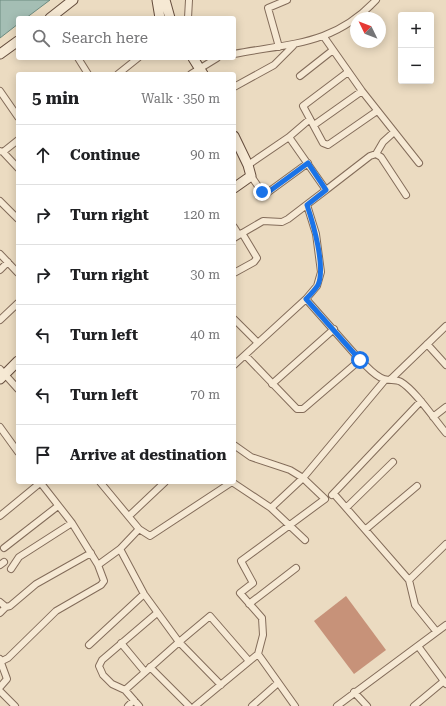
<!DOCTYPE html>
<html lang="en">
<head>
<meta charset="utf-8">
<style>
	:root { --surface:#fff; --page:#f2f2f2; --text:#202124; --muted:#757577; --line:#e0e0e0 }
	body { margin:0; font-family:"Roboto Serif",serif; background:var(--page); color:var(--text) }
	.controls { position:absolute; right:12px; top:12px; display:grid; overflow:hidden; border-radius:4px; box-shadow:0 2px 10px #0003 }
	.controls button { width:36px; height:36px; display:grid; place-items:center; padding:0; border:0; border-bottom:1px solid var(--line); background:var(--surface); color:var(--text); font:20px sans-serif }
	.compass { position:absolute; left:350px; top:12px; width:36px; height:36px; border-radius:50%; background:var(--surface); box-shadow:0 2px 10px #0003; rotate:313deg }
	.stop { position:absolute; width:12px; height:12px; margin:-9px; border:3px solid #1a73e8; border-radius:50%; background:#fff }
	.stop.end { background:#1a73e8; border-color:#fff; box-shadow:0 1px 4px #0008 }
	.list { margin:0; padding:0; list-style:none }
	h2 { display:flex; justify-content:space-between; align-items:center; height:52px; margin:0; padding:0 16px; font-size:17px }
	h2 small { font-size:13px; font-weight:400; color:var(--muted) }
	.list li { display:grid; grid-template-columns:26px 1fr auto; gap:12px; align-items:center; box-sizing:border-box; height:60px; padding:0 16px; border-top:1px solid var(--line) }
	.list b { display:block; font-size:15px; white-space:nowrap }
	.list em { font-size:13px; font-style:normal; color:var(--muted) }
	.icon { flex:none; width:22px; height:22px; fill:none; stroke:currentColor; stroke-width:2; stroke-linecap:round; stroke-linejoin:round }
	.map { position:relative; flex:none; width:446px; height:706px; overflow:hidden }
	.search { position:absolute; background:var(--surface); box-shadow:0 2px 10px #0003; left:16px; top:16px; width:220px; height:44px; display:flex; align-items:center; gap:10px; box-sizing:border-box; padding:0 14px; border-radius:4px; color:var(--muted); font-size:15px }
	.panel { position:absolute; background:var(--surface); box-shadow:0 2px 10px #0003; left:16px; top:72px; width:220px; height:412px; border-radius:4px }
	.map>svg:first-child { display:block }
	.water { fill:#a4beb4; stroke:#6c8b80 }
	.building { fill:#c79279 }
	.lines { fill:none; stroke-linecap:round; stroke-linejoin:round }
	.street-casing { stroke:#836c5a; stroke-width:8 }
	.secondary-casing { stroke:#654d3d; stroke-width:11 }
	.street { stroke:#f6e9d4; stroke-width:6 }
	.secondary { stroke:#f6e9d4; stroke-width:9 }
	.route { stroke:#1a73e8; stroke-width:5 }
</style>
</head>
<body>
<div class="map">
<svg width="446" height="706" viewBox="0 0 446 706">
	<rect width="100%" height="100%" fill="#ebdbc1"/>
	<path class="water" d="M0,0H50L26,18H18V24L0,38Z"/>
	<path class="building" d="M346,596L386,650L354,674L314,621Z"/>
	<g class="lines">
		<g class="street-casing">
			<path id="street" d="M188,18L189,0
				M324,37L362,91L419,163
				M279,47L268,8L287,0
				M234,54C290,43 333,46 376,0
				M78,58L88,74
				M348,72L303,106L323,143L328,145L377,111
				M118,74L138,58
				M191,74L217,58
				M300,76L333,50
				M234,87L274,65L293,46
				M0,91L18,117
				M310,119L289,137L326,190L370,156L376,154L381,157L406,195
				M314,125L362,91
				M0,151L3,152L18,168
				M3,152L18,140
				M376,154L383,142L394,132
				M248,165L289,137
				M251,176L262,192L267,193L308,163
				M0,201L18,219
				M234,227L239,235L234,238
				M239,235L263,221L282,222L288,219L326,190
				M0,254L18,273
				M0,270L8,262
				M234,273L254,262L257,258L242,233
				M306,299L360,360
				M234,319L257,342
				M0,320L18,303
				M427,344L446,365
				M245,355L297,409H303L360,360C367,366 374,376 384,379C389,381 396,379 401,382C416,391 434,419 446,433
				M234,365L306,299L317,286L321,272L316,234L307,205
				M0,369L18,389
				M391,379L446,326
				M272,384L334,329
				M433,417L446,407
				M0,427L18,452
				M100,482L139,529L150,536L232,482
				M232,482L271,508L305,540
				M334,494L409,580L415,605L436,631
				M332,495L421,401
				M347,507L393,462
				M271,508L303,478L385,380
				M0,516L40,483
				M129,516L165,482
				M366,529L417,486
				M4,548L58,506
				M120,549L144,594L179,642L125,690
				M0,565L4,562
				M98,565L120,549L139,529
				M11,569L19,557L72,523
				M409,580L446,544
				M0,602L6,607L10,606L36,584L91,553
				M249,604L296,568
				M0,613L6,607
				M121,643L145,672
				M89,645L144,594
				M418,646L446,684
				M258,654L295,706
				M0,659L2,661L8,658L56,611L101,585L104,581L98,565L72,523L40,482
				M150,667L189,706
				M221,685L179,642L210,616L249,661
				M0,687L7,679L0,660
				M0,691L15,706
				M354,692L367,706
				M128,706L134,700
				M139,706L125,690L112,684L103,675L99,666L102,660L157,613
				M195,706L258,654L263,635L262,618L240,593L253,583L241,561L325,499L303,478L290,470L251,457L234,445
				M252,706L278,683
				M337,706L446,625
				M414,706L444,681"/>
		</g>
		<g class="secondary-casing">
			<path id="secondary" d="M157,0L160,18
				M165,0L170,18
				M50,18L73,0
				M0,54L18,41
				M193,58L203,74
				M234,136L248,165L251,176L234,188
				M0,379L18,361"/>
		</g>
		<use href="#street" class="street"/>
		<use href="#secondary" class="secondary"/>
	</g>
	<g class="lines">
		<path class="route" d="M262,192L267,193L308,163L326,190L307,205C313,223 326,267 318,285C315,290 310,295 306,299L360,360"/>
	</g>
</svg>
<div class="controls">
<button>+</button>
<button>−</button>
</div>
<svg class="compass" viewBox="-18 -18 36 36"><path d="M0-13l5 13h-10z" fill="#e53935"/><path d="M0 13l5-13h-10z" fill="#757577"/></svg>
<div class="stop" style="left:360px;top:360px"></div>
<div class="stop end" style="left:262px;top:192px"></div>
<div class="search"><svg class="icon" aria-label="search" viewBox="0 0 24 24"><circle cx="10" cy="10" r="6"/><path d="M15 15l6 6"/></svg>Search here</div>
<section class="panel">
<h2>5 min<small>Walk · 350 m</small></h2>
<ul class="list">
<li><svg class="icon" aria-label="ahead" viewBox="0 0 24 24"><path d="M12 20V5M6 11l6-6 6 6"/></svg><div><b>Continue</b></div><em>90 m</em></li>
<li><svg class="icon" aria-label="right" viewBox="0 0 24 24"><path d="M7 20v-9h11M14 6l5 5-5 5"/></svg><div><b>Turn right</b></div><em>120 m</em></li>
<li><svg class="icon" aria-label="right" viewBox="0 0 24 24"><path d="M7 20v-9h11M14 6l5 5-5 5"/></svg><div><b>Turn right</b></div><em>30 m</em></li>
<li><svg class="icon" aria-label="left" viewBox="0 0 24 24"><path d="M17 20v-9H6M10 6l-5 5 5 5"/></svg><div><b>Turn left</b></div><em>40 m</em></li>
<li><svg class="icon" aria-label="left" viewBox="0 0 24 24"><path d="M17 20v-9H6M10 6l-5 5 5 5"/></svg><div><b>Turn left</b></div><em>70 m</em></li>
<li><svg class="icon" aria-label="arrive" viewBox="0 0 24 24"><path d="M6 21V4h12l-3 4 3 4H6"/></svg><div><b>Arrive at destination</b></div></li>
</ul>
</section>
</div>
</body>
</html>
